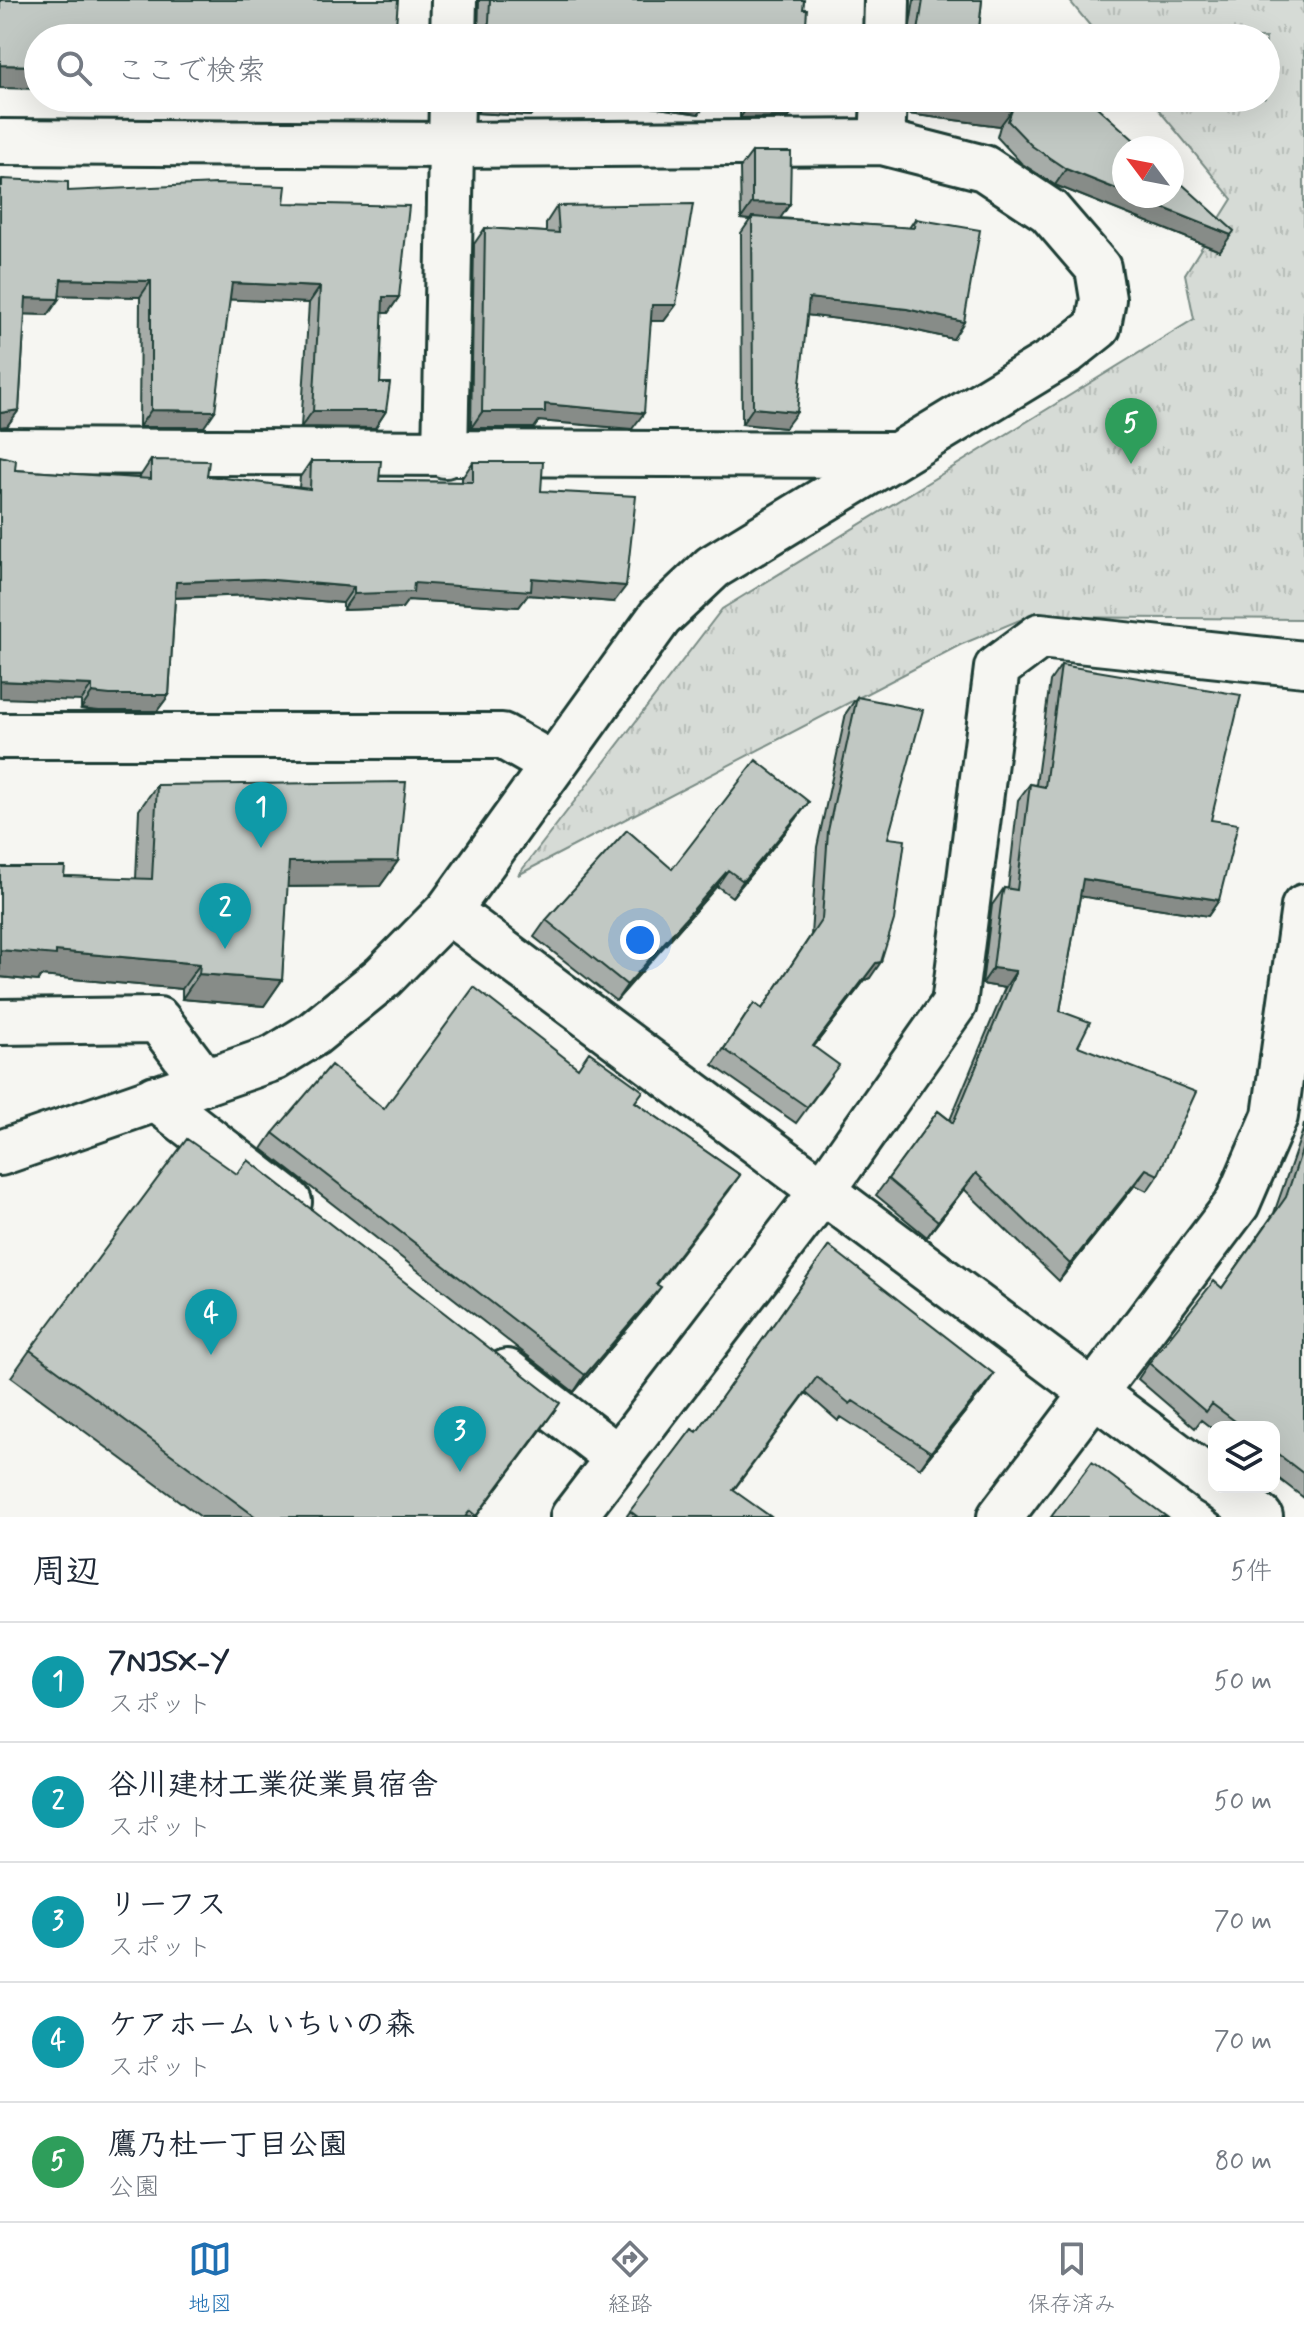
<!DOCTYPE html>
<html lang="ja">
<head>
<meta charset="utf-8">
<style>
	:root { --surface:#fff; --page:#f2f2f3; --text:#1f2937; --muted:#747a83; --line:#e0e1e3; --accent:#1f6fb2 }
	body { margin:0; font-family:Mynerve,"Klee One",sans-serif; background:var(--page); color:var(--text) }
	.controls { position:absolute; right:24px; bottom:24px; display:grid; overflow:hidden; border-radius:16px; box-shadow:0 8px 32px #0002 }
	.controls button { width:72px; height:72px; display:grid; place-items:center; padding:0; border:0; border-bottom:2px solid var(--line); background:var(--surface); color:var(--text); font:40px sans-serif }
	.compass { position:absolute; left:1112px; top:136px; width:72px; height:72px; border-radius:50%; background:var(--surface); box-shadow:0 8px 32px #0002; rotate:302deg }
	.you { position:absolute; left:640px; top:940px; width:28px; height:28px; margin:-20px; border:6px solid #fff; border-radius:50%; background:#1a73e8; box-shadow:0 0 0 12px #1a73e833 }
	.badge { display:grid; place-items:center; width:52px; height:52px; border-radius:50%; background:var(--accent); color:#fff; font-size:26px; font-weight:700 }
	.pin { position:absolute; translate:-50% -66px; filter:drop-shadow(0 2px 4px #0008) }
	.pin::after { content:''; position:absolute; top:42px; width:28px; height:24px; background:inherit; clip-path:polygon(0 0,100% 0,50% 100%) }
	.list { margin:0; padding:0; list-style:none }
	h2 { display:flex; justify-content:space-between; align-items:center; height:104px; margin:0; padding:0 32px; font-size:34px }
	h2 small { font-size:26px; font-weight:400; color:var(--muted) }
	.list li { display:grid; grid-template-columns:52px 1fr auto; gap:24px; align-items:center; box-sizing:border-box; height:120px; padding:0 32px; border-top:2px solid var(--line) }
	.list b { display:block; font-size:30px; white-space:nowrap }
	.list p { margin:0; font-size:26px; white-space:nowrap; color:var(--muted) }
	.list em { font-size:26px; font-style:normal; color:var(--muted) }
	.icon { flex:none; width:44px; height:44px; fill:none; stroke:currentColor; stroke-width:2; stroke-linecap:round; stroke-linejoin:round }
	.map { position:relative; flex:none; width:1304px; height:1517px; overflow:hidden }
	.search { position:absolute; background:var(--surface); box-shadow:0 8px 32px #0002; left:24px; right:24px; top:24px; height:88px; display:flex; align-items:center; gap:20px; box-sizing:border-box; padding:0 28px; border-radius:44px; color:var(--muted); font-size:30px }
	.sheet { height:704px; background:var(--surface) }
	nav { display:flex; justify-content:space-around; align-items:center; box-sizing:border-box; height:112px; border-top:2px solid var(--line); background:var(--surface); font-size:22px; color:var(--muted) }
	nav a { display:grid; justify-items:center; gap:4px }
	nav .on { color:var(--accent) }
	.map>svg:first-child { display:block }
	.park { fill:url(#park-tufts); stroke:#7a8c85; stroke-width:2 }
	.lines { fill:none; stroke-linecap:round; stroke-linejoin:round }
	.minor-casing { stroke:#1f3d34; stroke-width:50 }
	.tertiary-casing { stroke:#1f3d34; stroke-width:50 }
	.minor { stroke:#f6f6f2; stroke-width:44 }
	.tertiary { stroke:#f6f6f2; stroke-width:44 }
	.wall { fill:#a6aca8; stroke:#1f3d34; stroke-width:2 }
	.shaded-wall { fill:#878c88; stroke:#1f3d34; stroke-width:2 }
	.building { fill:#c1c8c3; stroke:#1f3d34; stroke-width:2 }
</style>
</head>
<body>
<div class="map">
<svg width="1304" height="1517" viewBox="0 0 1304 1517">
	<defs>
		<pattern id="park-tufts" width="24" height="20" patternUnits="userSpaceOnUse" patternTransform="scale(2)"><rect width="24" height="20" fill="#d6dbd6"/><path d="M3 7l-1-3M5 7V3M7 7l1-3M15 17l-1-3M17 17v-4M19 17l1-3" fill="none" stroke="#b7bdb8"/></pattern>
	</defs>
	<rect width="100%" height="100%" fill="#f6f6f2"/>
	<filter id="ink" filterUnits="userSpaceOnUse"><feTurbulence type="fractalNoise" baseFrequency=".0125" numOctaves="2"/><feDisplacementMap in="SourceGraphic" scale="16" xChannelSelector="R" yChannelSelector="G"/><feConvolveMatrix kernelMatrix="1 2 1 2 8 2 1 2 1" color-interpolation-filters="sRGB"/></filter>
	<g filter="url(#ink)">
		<path class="park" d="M1069,0H1304V619L1027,617L960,645L518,875L722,609L1194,319L1185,274L1232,199L1149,98H1266V38H1100Z"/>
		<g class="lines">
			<g class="minor-casing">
				<path id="minor" d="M453,38L454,0
					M886,38L887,0
					M882,142L884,98
					M0,451L892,455
					M445,455L452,98
					M0,736H502L553,765
					M0,1022L158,1020L204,1081
					M155,1098L289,1202
					M507,1372L617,1457
					M573,1517L824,1189L954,1004L997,668L1040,636L1304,664
					M1000,1517L1237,1204L1275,1116L1304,907"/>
			</g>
			<g class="tertiary-casing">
				<path id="tertiary" d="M0,142L451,145L882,142L984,168L1049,211L1098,268L1103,299L1098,327L1064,354L713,567L660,617L448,911L383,977L313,1034L274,1058L0,1153
					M448,911L1214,1483
					M1220,1487L1260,1517"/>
			</g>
			<use href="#minor" class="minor"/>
			<use href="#tertiary" class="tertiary"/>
		</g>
		<path class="wall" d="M479,0H804L803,9L805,38H478Z
			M914,0H982L978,38H908Z
			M477,98H710L699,114L617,102L612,109L534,111L530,116L477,113Z
			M740,98H800L789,117L740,118Z
			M909,98H1087L1220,251L1055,185L1021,163L997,137L1000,126L908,114Z
			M752,152L790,204L780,218L909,228L915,219L953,339L896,326L807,315L785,428L742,424L741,233L750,220L741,219L740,168Z
			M2,179L68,191L284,203L399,297L388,313H382L380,383L386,411L375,428L301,427L309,303L229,299L204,427H139L140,297L59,295L48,315L25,314L19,410L7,426L0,427V181Z
			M557,206L676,305L664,321H651L632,429L539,421L534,428H471L474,244L485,228L546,232V223Z
			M151,460L207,476L299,488L300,477L311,461L379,481L462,482V478L473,462L541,491L614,602L528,595L519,607L408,600L402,608L343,610V603L252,595L175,598L169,695L157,711H99L81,709V701L15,470L139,478Z
			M1061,665L1211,820L1219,900L1208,916L1080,896L1060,1011L1078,1046L1158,1175L1147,1191L1135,1185L1059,1281L964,1189L927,1237L876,1195L938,1111L950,1120L1005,988L982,984L991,913L992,905L1004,888L1008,889L1018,800L1030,784L1036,785L1050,681Z
			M857,697L888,838L870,978L865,980L814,1046L827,1081L796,1123L713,1065L754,1003L762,1009L811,935L817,847L846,713Z
			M157,785L398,861L380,886L287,887L282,980L264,1006L182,999V989L41,976L38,981L0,977V867L64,876L136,879L139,810Z
			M797,818L732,897L717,886L616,1001L534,937L546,920Z
			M578,1068L643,1091L635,1102L740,1175L657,1284L649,1303L574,1392L262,1149L273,1133Z
			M1304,1123V1498L1274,1475V1427H1214V1430L1201,1420L1195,1428L1138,1379L1149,1363L1222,1288L1274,1213L1303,1130Z
			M829,1246L983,1390L920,1468L841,1417L838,1421L806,1393L733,1491L771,1517H626L692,1429L697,1432Z
			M30,1350L541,1430L476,1517H201L11,1377Z"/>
		<path class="shaded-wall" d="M0,65L38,66V89L0,88Z
			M141,98H299L295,105L214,99L209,106L138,102Z
			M487,98H710L699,114L617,102L612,109L534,111L530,116L477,113Z
			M920,98L1012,110L1000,126L908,114Z
			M800,100L789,117L740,118L751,102Z
			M1066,169L1124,192V196H1134L1231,235L1220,251L1055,185Z
			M752,203L790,204L779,220L752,217L750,220L741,219Z
			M61,279L151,281L140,297L49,295Z
			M232,283L320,287L309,303L220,299Z
			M383,297H399L388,313H372Z
			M26,298L59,299L48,315L14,314Z
			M809,298L907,309L964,322L953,339L896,326L797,314Z
			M652,305H676L664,321H641Z
			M545,404L644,413L632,429L539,421L534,428H471L482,412Z
			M753,408L797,412L785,428L742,424Z
			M19,410L7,426L0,427V413Z
			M151,410L215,411L204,427H139Z
			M313,411H386L375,428L301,427Z
			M532,578L626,586L614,602L528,595L519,607L408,600L402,608L343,610L354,594L414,583Z
			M263,579L354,587L343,603L252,595L165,598L176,582Z
			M0,681L92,685L81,701L0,698Z
			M92,693L169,695L157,711H99L81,709Z
			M809,802L797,818L732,897L743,881Z
			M398,861L380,886L271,887L289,862Z
			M728,870L717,886L616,1001L627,985Z
			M1083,879L1219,900L1208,916L1072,895Z
			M0,950L56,951L200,964L182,989L41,976L38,981L0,977Z
			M881,962L870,978L865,980L802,1062L876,963Z
			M993,968L1016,971L1005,988L982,984Z
			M199,974L282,980L264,1006L182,999Z
			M1146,1169L1135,1185L1059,1281L1070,1264Z
			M976,1173L964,1189L927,1237L938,1221Z
			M740,1175L729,1191L645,1300L656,1284Z
			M661,1287L649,1303L574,1392L585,1375Z
			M994,1374L983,1390L920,1468L931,1452Z
			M560,1403L541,1430L475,1517L476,1516Z"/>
		<path class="building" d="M0,0H398L395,38H38V66L0,65Z
			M490,0H804L803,9H807L805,38H482L489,22Z
			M923,0H982L978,38H917Z
			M507,98H542V100Z
			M751,98H800V100L751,102Z
			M920,98H1087L1143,148H1124V192L1066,169L1032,146L1008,121L1012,110Z
			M752,152H791L790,204L752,203Z
			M1172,175L1234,231L1231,235L1134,196H1172Z
			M2,179L68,182V191L216,184L286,186L284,203L409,206L399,297H383L380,383H390L386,411H313L320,287L232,283L215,411L151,410V281L61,279L59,299L26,298L19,410L0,413V186H2Z
			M693,204L676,305H652L644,413L545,404V412H482L485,228L559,233L557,206Z
			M752,217L914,228L915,219L980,230L964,322L907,309L809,298L797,412L753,408Z
			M0,456L16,460L15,470L151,479V460L209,461L207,476L310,489L311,461H381L379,481L473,482V462H543L541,491L636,496L626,586L532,578L531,591L414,583L413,592L354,594V587L263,579L176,582L169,695H110L92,693V685L0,681Z
			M1061,665L1241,695L1211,820L1238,824L1219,900L1083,879L1060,1011L1090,1022L1078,1046L1196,1092L1158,1175L1146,1169L1070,1264L976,1173L938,1221L888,1179L938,1111L953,1123L1016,971L993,968L1002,896L1004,888L1017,890L1030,784L1045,787Z
			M857,697L923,710L888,838L905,840L894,920L881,962L876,963L813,1046L839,1065L807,1107L724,1049L754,1003L762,1009L822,919L828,831Z
			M756,760L809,802L743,881L728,870L627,985L546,920L627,830L672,869Z
			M406,782L398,861L289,862L282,980L199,974L200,964L56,951V955L0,950V867H65L64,876L152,879L157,785Z
			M474,987L578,1068L589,1052L643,1091L635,1102L740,1175L656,1284L661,1287L585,1375L273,1133L331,1065L384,1109Z
			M187,1139L237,1174L248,1160L560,1403L476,1516L470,1511L465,1517H256L30,1350Z
			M1304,1144V1474L1274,1451V1427H1243L1212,1404L1206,1412L1149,1363L1214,1281L1222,1288L1286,1197Z
			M829,1246L994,1374L931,1452L853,1401L850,1404L817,1377L733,1490L771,1517H638L630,1511L692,1429L697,1432Z
			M1092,1462L1167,1517H1051Z"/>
	</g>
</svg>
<div class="controls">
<button><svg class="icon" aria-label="layers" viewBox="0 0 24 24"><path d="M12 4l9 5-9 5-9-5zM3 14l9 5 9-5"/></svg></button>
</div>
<svg class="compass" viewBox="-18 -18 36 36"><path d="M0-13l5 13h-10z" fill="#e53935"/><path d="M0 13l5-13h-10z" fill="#747a83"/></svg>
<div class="you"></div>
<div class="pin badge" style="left:261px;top:848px;background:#0f9aa8">1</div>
<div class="pin badge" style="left:225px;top:949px;background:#0f9aa8">2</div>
<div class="pin badge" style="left:460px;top:1472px;background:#0f9aa8">3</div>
<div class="pin badge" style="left:211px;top:1355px;background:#0f9aa8">4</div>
<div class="pin badge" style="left:1131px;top:464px;background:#2e9e5b">5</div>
<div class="search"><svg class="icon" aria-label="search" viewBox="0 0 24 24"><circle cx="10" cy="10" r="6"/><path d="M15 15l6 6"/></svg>ここで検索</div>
</div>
<section class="sheet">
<h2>周辺<small>5件</small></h2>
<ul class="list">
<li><span class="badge" style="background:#0f9aa8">1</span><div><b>7NJSX-Y</b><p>スポット</p></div><em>50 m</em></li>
<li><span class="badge" style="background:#0f9aa8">2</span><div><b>谷川建材工業従業員宿舎</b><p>スポット</p></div><em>50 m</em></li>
<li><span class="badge" style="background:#0f9aa8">3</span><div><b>リーフス</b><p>スポット</p></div><em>70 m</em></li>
<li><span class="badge" style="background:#0f9aa8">4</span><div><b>ケアホーム いちいの森</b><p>スポット</p></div><em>70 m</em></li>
<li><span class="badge" style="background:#2e9e5b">5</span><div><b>鷹乃杜一丁目公園</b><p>公園</p></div><em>80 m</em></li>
</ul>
</section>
<nav>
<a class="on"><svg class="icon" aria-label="map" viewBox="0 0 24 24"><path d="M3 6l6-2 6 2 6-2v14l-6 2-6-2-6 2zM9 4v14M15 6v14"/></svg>地図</a>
<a><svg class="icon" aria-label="directions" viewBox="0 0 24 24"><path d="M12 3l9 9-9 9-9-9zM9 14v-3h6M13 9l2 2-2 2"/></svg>経路</a>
<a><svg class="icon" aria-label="saved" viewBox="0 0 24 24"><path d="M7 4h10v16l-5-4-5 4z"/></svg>保存済み</a>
</nav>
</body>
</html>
